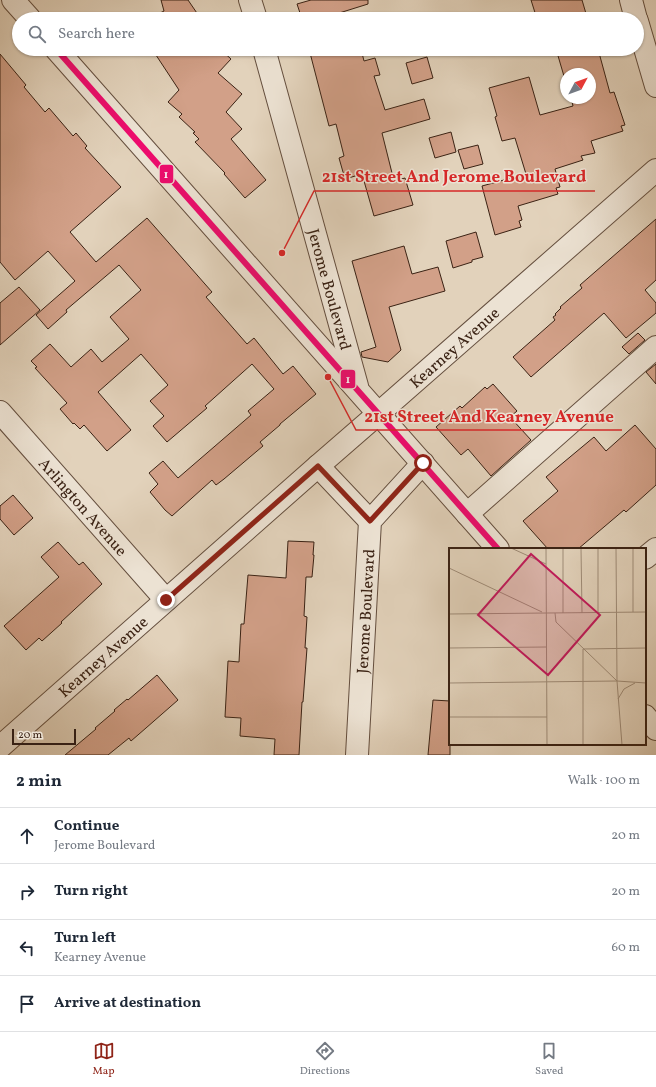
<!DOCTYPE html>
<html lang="en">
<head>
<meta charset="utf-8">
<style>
	:root { --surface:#fff; --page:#f2f2f3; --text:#1f2937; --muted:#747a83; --line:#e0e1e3; --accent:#8f2418 }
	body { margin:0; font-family:Vollkorn,serif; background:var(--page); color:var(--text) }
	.compass { position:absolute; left:560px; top:68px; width:36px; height:36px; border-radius:50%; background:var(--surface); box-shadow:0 1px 3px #0004; rotate:49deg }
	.scale { position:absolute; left:12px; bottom:10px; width:64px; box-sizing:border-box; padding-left:4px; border:2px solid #3a2214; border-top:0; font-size:11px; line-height:14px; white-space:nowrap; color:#3a2214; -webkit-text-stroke:3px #ece2d3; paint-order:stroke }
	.stop { position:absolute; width:12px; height:12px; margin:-9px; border:3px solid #8f2418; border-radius:50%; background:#fff }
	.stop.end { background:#8f2418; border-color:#fff; box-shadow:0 1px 4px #0008 }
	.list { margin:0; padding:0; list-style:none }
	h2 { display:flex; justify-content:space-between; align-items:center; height:52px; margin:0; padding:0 16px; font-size:17px }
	h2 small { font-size:13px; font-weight:400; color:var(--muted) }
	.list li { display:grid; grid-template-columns:26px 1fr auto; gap:12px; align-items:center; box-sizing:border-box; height:56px; padding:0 16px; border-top:1px solid var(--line) }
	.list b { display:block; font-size:15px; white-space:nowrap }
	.list p { margin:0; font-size:13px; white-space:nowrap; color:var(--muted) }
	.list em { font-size:13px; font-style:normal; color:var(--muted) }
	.icon { flex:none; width:22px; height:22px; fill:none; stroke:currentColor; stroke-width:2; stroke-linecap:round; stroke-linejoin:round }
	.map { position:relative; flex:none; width:656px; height:755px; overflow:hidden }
	.search { position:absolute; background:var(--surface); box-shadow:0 1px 3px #0004; left:12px; right:12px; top:12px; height:44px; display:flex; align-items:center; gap:10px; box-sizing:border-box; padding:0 14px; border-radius:22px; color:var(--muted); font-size:15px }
	.sheet { height:276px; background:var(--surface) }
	nav { display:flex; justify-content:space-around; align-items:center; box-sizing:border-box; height:56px; border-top:1px solid var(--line); background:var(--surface); font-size:11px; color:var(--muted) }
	nav a { display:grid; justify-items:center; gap:2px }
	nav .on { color:var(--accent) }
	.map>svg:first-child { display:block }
	.building { fill:#d2a088; stroke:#3a2214 }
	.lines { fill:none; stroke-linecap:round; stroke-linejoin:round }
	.minor-casing { stroke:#644e3e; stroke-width:24 }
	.minor { stroke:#ece2d3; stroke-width:22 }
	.bus-1-casing { stroke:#ece2d3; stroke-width:9 }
	.bus-1 { stroke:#ed0b6d; stroke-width:6 }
	.route { stroke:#8f2418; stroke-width:5 }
	.labels { text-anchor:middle; stroke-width:3; stroke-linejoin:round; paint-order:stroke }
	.street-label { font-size:16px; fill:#3a2214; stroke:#ece2d3 }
	.inset-road { fill:none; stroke:#9f8c78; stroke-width:1 }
	.view { fill:#c2185b; fill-opacity:0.15; stroke:#c2185b; stroke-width:2 }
	.inset-edge { fill:none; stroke:#3a2214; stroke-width:2 }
	.leader { fill:none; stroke:#d62828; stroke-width:1.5 }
	.callout-dot { fill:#d62828; stroke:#ece2d3; stroke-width:1.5 }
	.callout-label { font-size:17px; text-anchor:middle; font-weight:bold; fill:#d62828; stroke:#ece2d3; stroke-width:3; stroke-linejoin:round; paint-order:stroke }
	.line-badge { stroke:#ece2d3; stroke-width:1.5 }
	.badge-label { font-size:11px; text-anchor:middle; font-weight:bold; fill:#fff }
</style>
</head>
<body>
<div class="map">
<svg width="656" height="755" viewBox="0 0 656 755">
	<rect width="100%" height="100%" fill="#e2d2bb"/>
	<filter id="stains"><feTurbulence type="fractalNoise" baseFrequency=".005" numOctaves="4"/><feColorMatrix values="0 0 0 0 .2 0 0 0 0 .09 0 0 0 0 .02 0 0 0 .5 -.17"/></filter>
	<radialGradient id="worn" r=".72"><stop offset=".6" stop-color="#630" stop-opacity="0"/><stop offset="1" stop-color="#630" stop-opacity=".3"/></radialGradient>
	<path class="building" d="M161,0H188L201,19H160L158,14L164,11Z
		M311,0H368V4L320,19H302L297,4Z
		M531,0H582L587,17L578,19H537Z
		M152,49H220L231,59L218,73L242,94L226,112L242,129L231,139L266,180L245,198L224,174L225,173L195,142L199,139L193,133L195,132L179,117L182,114L168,102L179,90Z
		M309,49H361L364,61L375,58L380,75L374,76L385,110L424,99L430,119L382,133L394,181L405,178L413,205L374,216L362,174L345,179L339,158L344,156L336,124L329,126Z
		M556,49H598L610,93L614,92L625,125L621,126L623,131L591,141L595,153L581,156L583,160L555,169L560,187L556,188L558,194L518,206L522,220L519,221L521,227L495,235L482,186L526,174L515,138L502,141L495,117L497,116L489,88L529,77L540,115L573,106L571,98H590V74H566V83Z
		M0,54L26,85L24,87L45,112L49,108L73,136L76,133L87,146L85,148L121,187L70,232L96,262L147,218L212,292L206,297L247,344L254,338L283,374L293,366L316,394L280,424V425L260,442L263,446L224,479L216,485L212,480L172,516L165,510L150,492L158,484L149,473L163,461L178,478L251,415L248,411L274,389L252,364L205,406L207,408L167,442L153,426L164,416L150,401L168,385L141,354L98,392L131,430L107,451L84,425L80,429L74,423L73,424L60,409L67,403L35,368L37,367L31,361L50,344L71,367L91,349L102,362L129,339L110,317L141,290L119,265L66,310L67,312L48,329L36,315L75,281L48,251L15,280L0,262Z
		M427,57L433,78L412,84L406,63Z
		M451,132L456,152L435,158L429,138Z
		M478,145L483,164L464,169L458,150Z
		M656,219V280L645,290L656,303V313L626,338L604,313L531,377L513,357L555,320L553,317L556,315L555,314L561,308L560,307L582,288L580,285Z
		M476,232L483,257L472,260V262L453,268L446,241Z
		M404,246L412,274L438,267L445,291L389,307L401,350L388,362L362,357L361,352L376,347L352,261Z
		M19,287L40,310L0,345V303Z
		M638,333L645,340L629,354L622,347Z
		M656,364V384L646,372Z
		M493,384L517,411L510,417L531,440L491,476L468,449L461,455L436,427L460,406L462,408L485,387L487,389Z
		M635,425L656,449V485L626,512L624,510L578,549H548L523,521L558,491L546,477L594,437L606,451Z
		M13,495L33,518L14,535L0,519V506Z
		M288,541L314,542L313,555H314L312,577H306L304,616L307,617L305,648H307L303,702H302L299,755H274L275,739L240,736L241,718L225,717L228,661L239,662L241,624H244L248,575L286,578Z
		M58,542L79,565L83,562L102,584L61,622L62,623L42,641L39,638L26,650L4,626L59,577L41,557Z
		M157,675L178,700L146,728L131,741L129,738L108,755H65L96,729L95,728L115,711L114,710L127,699L128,700Z
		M433,700L450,701V755H428Z"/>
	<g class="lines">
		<g class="minor-casing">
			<g id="minor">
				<path d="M13,0L30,19"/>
				<path d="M250,0L256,19"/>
				<path d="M631,0L636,19"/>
				<path d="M637,21L656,86"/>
				<path d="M56,49L498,549"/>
				<path id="s1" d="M264,49L357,386"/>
				<path id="s2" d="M0,412L166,600"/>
				<path d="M318,466L370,521"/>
				<path d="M467,514L656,347"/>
				<path d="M645,558L656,549"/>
				<path d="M645,716L656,729"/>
				<path id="s3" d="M0,747L318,466L379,413L656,170"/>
				<path id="s4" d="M357,755L370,521L423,463"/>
			</g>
		</g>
		<use href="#minor" class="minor"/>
		<g class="bus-1-casing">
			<path id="bus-1" d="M56,49L498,549"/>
		</g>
		<use href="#bus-1" class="bus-1"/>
	</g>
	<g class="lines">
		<path class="route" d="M166,600L318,466L370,521L423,463"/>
	</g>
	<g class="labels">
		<g class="street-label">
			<text dy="6" stroke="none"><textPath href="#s1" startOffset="249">Jerome Boulevard</textPath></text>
			<text dy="6" stroke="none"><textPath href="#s3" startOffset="605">Kearney Avenue</textPath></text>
			<text dy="6" stroke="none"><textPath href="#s2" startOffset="126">Arlington Avenue</textPath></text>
			<text dy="6" stroke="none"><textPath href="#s4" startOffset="144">Jerome Boulevard</textPath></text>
			<text dy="6" stroke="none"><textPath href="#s3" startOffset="137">Kearney Avenue</textPath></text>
		</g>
	</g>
	<g transform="translate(449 548)">
		<rect width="197" height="197" fill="#e2d2bb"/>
		<path class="inset-road" d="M62,0L97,16M97,0L98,197M114,0V65M132,0L133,65M149,0V64M167,0L168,133L173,197M184,0V64M0,20L93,64M106,65L107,74L168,133M0,66L197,64M0,100L98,99M0,135L168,133L197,135M169,151L175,141L186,135M0,169H98M134,197V101L197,100"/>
		<path class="view" d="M82,6L151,67L99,127L29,67Z"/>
		<rect width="197" height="197" class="inset-edge"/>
	</g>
	<path class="leader" d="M282 253L314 191H595M328 377L356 430H622"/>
	<g class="callout-dot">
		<circle cx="282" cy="253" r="4"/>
		<circle cx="328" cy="377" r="4"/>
	</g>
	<g class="callout-label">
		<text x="454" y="182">21st Street And Jerome Boulevard</text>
		<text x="489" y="422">21st Street And Kearney Avenue</text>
	</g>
	<g class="line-badge">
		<rect x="159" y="164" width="15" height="20" rx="4" fill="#ed0b6d"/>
		<rect x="340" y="369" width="16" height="20" rx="4" fill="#ed0b6d"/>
	</g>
	<g class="badge-label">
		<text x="166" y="178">1</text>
		<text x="348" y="383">1</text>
	</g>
	<rect width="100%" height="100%" filter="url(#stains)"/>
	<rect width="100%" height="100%" fill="url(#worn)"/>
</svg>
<svg class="compass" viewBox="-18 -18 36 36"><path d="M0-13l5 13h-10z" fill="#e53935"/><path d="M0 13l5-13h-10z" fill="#747a83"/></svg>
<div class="scale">20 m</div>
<div class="stop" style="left:423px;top:463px"></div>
<div class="stop end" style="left:166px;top:600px"></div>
<div class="search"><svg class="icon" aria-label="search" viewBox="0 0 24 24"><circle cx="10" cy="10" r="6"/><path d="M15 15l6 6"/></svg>Search here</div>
</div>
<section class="sheet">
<h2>2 min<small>Walk · 100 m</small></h2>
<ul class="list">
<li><svg class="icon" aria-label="ahead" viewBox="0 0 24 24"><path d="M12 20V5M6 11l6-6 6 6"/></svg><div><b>Continue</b><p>Jerome Boulevard</p></div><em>20 m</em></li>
<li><svg class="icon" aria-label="right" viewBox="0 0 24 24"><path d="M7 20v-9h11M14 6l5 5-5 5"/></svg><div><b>Turn right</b></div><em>20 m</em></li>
<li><svg class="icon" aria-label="left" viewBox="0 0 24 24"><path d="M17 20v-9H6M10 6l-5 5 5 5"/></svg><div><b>Turn left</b><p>Kearney Avenue</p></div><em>60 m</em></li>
<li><svg class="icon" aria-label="arrive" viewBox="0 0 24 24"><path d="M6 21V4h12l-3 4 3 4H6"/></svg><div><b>Arrive at destination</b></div></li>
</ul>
</section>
<nav>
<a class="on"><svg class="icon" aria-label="map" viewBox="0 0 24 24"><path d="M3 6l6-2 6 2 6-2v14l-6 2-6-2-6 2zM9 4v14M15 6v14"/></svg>Map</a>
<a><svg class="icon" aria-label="directions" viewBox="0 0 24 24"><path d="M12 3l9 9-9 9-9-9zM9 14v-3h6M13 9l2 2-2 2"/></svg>Directions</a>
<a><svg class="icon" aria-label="saved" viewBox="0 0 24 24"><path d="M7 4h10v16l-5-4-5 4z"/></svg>Saved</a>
</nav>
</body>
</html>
